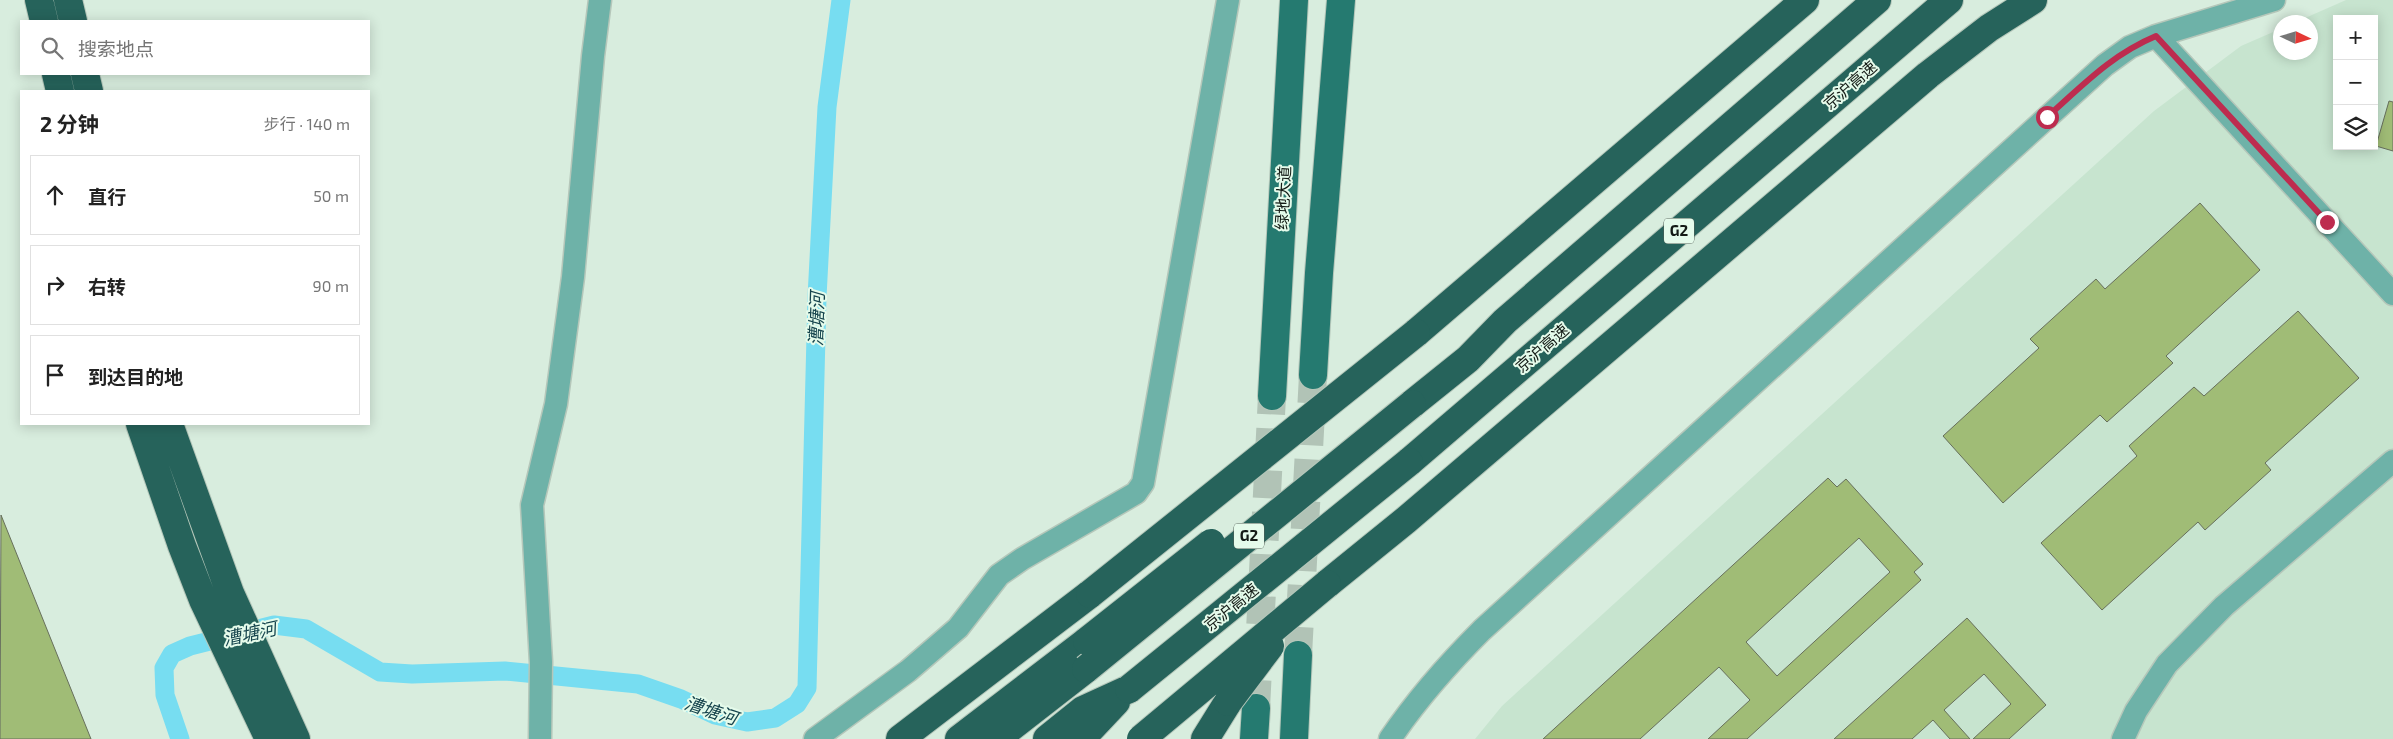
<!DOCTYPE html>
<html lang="zh">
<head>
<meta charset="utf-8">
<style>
	:root { --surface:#fff; --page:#f6f6f6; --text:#222; --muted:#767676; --line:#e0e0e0 }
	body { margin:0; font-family:"Exo 2","Noto Sans SC",sans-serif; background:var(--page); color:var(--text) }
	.controls { position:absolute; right:15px; top:15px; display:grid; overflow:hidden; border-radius:0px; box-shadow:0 2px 12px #0003 }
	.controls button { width:45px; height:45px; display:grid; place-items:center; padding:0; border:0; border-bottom:1px solid var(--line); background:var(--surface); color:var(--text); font:25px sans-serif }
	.compass { position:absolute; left:2273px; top:15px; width:45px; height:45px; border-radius:50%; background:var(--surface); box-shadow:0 2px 12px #0003; rotate:94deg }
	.stop { position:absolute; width:15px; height:15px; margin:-11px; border:4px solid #bd2c4f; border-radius:50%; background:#fff }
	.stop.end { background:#bd2c4f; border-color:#fff; box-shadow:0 1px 5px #0008 }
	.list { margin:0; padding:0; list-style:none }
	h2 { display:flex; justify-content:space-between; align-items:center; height:65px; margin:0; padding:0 20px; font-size:21px }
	h2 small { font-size:16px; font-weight:400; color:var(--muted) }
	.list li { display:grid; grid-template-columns:32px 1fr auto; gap:15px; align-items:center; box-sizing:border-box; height:80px; margin:0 10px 10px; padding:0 10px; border:1px solid var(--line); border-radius:0px }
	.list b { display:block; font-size:19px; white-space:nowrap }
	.list em { font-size:16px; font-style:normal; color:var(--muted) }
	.icon { flex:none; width:28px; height:28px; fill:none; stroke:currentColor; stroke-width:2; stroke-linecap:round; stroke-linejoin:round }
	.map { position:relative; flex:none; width:2393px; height:739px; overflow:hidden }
	.search { position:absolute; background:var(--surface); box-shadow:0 2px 12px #0003; left:20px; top:20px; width:350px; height:55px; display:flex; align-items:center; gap:12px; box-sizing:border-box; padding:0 18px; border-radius:0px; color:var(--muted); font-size:19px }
	.panel { position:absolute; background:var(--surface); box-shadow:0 2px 12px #0003; left:20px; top:90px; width:350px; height:335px; border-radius:0px }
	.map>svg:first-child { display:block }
	.built { fill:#c7e4cf; fill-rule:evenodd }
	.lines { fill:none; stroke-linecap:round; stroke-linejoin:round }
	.canal { stroke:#77ddf1; stroke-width:19 }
	.building { fill:#a0bc76; stroke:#676f5c; fill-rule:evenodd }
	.major-tunnel { stroke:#b1c3b6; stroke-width:28; stroke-dasharray:28 14; stroke-linecap:butt }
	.minor-casing { stroke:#b5c7ba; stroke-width:25 }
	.major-casing { stroke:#b5c7ba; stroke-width:30 }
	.highway-casing { stroke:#b5c7ba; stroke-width:30 }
	.minor { stroke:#6eb2a8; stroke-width:22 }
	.major { stroke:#257a70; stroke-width:28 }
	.highway { stroke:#26635b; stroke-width:28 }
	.highway-bridge-casing { stroke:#b5c7ba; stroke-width:30; stroke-linecap:butt }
	.highway-bridge { stroke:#26635b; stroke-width:28 }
	.route { stroke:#bd2c4f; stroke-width:6 }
	.labels { text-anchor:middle; stroke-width:4; stroke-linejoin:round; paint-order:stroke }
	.shield { fill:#e5fbeb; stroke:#535e56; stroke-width:1 }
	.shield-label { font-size:15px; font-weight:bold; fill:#141b16 }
	.street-label { font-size:16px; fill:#141b16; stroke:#e5fbeb }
	.water-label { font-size:18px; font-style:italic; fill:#16444d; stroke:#e5fbeb }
</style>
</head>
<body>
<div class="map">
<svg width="2393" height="739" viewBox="0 0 2393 739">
	<rect width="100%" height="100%" fill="#d8edde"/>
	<path class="built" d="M2346,0H2393V739H1475L1502,706L2154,111L2241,46L2280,29V52H2310V22H2296ZM2337,19H2374V146H2337Z"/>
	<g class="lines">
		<path class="canal" d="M180,739L165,695L164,668L172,654L190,646L274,625L306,629L380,672L412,674L505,671L638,684L681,699L715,715L747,722L775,718L797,704L807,688L817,297L827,107L841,0"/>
	</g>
	<path class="building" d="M2389,101L2393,102V151L2376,146Z
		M2200,203L2260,270L2166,356L2173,363L2107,422L2100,415L2003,503L1943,436L2039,348L2030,339L2096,279L2105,289Z
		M2298,311L2359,378L2265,463L2271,470L2205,530L2198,522L2102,610L2041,543L2137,456L2129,446L2194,387L2204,396Z
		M1828,478L1837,487L1846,479L1923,564L1914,572L1921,580L1747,739H1708L1750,700L1719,667L1640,739H1543ZM1859,538L1890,572L1777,676L1746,642Z
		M1,515L91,739H0Z
		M1967,618L2046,705L2009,739H1973L2011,704L1984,674L1944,710L1970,739H1950L1933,720L1912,739H1834Z"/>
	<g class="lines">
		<path class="major-tunnel" d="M1298,655L1313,375
			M1256,708L1272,396"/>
		<g class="minor-casing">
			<path id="minor" d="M2156,36L2393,294
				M540,739L541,662L532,505L556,404L573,277L593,56L600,0
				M815,739L908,671L958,628L999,575L1022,559L1136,493L1143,483L1228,0
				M1390,739C1417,699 1448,664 1482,630L2105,65L2130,47L2156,36L2274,0
				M2123,739L2136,711L2167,664L2224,606L2393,461"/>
		</g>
		<g class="major-casing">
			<path id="major" d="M1313,375L1319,273L1341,0
				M1272,396L1294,0
				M1254,739L1256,708
				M1294,739L1298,655"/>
		</g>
		<g class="highway-casing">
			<path id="highway" d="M39,0L44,21
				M68,0L73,21
				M56,74L60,91
				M85,74L89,91
				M1416,333L1805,0
				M1412,404L1468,359L1505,321L1877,0
				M140,424L182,546L203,600L269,739
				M169,424L230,593L296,739
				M1409,462L1949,0
				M1327,584L1406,520L1928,75L1989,28L2033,0
				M900,739L1090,594
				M959,739L1087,641
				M996,739L1086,669
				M1047,739L1083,710L1129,689
				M1081,739L1116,702
				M1205,739L1228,702"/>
		</g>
		<use href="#minor" class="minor"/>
		<use href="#major" class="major"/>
		<use href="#highway" class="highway"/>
		<g class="highway-bridge-casing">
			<path id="highway-bridge" d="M1090,594L1416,333
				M1087,641L1211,543
				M1086,669L1412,404
				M1129,689L1409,462
				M1228,702L1270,646
				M1141,739L1327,584"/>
		</g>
		<use href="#highway-bridge" class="highway-bridge"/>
	</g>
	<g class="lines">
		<path class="route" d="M2047,117C2083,85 2111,55 2156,36L2327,222"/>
	</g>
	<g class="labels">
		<g class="shield">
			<rect x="1664" y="218.5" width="30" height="25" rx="4"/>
			<rect x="1234" y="523.5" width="30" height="25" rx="4"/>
		</g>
		<g class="shield-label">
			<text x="1679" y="236">G2</text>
			<text x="1249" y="541">G2</text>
		</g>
		<g class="street-label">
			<text transform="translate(1850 85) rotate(-41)" y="6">京沪高速</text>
			<text transform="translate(1283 198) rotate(-87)" y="6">绿地大道</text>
			<text transform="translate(1542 348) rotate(-41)" y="6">京沪高速</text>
			<text transform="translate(1231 607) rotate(-39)" y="6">京沪高速</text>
		</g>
		<g class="water-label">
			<text transform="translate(817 319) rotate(-88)" y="6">漕塘河</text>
			<text transform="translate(250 634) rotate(-12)" y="6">漕塘河</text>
			<text transform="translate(711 711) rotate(18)" y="6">漕塘河</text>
		</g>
	</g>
</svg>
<div class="controls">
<button>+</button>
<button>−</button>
<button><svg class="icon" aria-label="layers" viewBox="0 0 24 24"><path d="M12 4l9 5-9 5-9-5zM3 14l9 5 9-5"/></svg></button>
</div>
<svg class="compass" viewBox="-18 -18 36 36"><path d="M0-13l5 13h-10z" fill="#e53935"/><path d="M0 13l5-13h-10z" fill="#767676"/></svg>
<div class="stop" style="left:2047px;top:117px"></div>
<div class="stop end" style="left:2327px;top:222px"></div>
<div class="search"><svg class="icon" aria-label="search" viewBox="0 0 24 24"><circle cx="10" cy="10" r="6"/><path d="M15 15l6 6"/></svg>搜索地点</div>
<section class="panel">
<h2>2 分钟<small>步行 · 140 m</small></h2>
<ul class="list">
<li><svg class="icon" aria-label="ahead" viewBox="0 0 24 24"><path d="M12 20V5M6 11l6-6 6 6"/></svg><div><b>直行</b></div><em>50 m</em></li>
<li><svg class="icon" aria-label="right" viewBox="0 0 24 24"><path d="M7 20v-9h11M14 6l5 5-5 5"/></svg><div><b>右转</b></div><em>90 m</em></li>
<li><svg class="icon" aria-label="arrive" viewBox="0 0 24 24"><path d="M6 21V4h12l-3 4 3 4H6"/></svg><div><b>到达目的地</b></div></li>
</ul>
</section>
</div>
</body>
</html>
